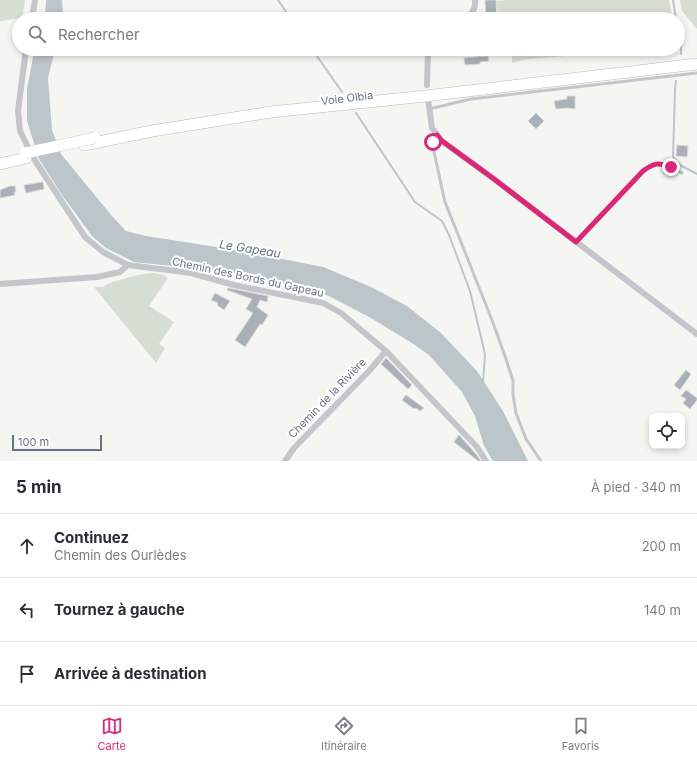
<!DOCTYPE html>
<html lang="fr">
<head>
<meta charset="utf-8">
<style>
	:root { --surface:#fff; --page:#f2f2f3; --text:#2b2b33; --muted:#7c7c81; --line:#e1e1e2; --accent:#db2777 }
	body { margin:0; font-family:Inter,sans-serif; background:var(--page); color:var(--text) }
	.controls { position:absolute; right:12px; bottom:12px; display:grid; overflow:hidden; border-radius:8px; box-shadow:0 2px 6px #0003 }
	.controls button { width:36px; height:36px; display:grid; place-items:center; padding:0; border:0; border-bottom:1px solid var(--line); background:var(--surface); color:var(--text); font:20px sans-serif }
	.scale { position:absolute; left:12px; bottom:10px; width:90px; box-sizing:border-box; padding-left:4px; border:2px solid #657383; border-top:0; font-size:11px; line-height:14px; white-space:nowrap; color:#657383; -webkit-text-stroke:3px #fff; paint-order:stroke }
	.stop { position:absolute; width:12px; height:12px; margin:-9px; border:3px solid #db2777; border-radius:50%; background:#fff }
	.stop.end { background:#db2777; border-color:#fff; box-shadow:0 1px 4px #0008 }
	.list { margin:0; padding:0; list-style:none }
	h2 { display:flex; justify-content:space-between; align-items:center; height:52px; margin:0; padding:0 16px; font-size:17px }
	h2 small { font-size:13px; font-weight:400; color:var(--muted) }
	.list li { display:grid; grid-template-columns:26px 1fr auto; gap:12px; align-items:center; box-sizing:border-box; height:64px; padding:0 16px; border-top:1px solid var(--line) }
	.list b { display:block; font-size:15px; white-space:nowrap }
	.list p { margin:0; font-size:13px; white-space:nowrap; color:var(--muted) }
	.list em { font-size:13px; font-style:normal; color:var(--muted) }
	.icon { flex:none; width:22px; height:22px; fill:none; stroke:currentColor; stroke-width:2; stroke-linecap:round; stroke-linejoin:round }
	.map { position:relative; flex:none; width:697px; height:461px; overflow:hidden }
	.search { position:absolute; background:var(--surface); box-shadow:0 2px 6px #0003; left:12px; right:12px; top:12px; height:44px; display:flex; align-items:center; gap:10px; box-sizing:border-box; padding:0 14px; border-radius:22px; color:var(--muted); font-size:15px }
	.sheet { height:244px; background:var(--surface) }
	nav { display:flex; justify-content:space-around; align-items:center; box-sizing:border-box; height:56px; border-top:1px solid var(--line); background:var(--surface); font-size:11px; color:var(--muted) }
	nav a { display:grid; justify-items:center; gap:2px }
	nav .on { color:var(--accent) }
	.map>svg:first-child { display:block }
	.green { fill:#d6ddd3 }
	.water { fill:#bcc5ca }
	.lines { fill:none; stroke-linecap:round; stroke-linejoin:round }
	.stream { stroke:#bcc5ca; stroke-width:2 }
	.building { fill:#a9b0b7; stroke:#d7d7d5 }
	.highway-casing { stroke:#b6b9bc; stroke-width:12 }
	.lane { stroke:#c3c6ca; stroke-width:3 }
	.street { stroke:#c3c6ca; stroke-width:6 }
	.highway { stroke:#fff; stroke-width:11 }
	.highway-bridge-casing { stroke:#b6b9bc; stroke-width:12; stroke-linecap:butt }
	.highway-bridge { stroke:#fff; stroke-width:11 }
	.route { stroke:#db2777; stroke-width:5 }
	.labels { text-anchor:middle; stroke-width:4; stroke-linejoin:round; paint-order:stroke }
	.street-label { font-size:11px; fill:#657383; stroke:#fff }
	.water-label { font-size:12px; font-style:italic; fill:#61747f; stroke:#fff }
</style>
</head>
<body>
<div class="map">
<svg width="697" height="461" viewBox="0 0 697 461">
	<rect width="100%" height="100%" fill="#f5f6f2"/>
	<path class="green" d="M0,0H25L22,18L0,21Z
		M508,0H669L672,16L590,19H498L497,1Z
		M680,0H697V29L682,11Z
		M512,49H655L528,59L512,63Z
		M154,273L164,275L168,278L149,306L174,322L159,344L165,348L156,363L94,287H103L109,283L137,275Z"/>
	<path class="water" d="M46,0H62L63,13L62,19H45Z
		M36,49H55L48,78L52,130L61,154L112,216L126,231L146,236L242,251L323,267L371,287L407,306L441,333L477,371L503,411L528,461H493L484,446L475,416L462,392L429,355L415,345L371,318L329,296L296,285L245,275L201,269L134,262L106,248L92,236L62,195L39,159L27,121V89L33,57Z"/>
	<g class="lines">
		<path class="stream" d="M278,0L291,19
			M673,0L676,19
			M678,28L681,45V54
			M312,49L342,92
			M676,81L675,89L673,157L680,165L697,174
			M356,113L415,202L442,221L449,235L470,291L485,354L483,383"/>
	</g>
	<path class="building" d="M485,0H496L497,19H486Z
		M488,56L489,61L480,62V64L465,65L464,58Z
		M567,96H575V109L567,108L556,109L554,101L567,99Z
		M536,113L544,121L536,129L528,121Z
		M677,145L688,146L687,157L676,156Z
		M43,182L44,189L26,193L24,185Z
		M10,186H15L16,192H14L15,195L0,198V190Z
		M228,288L268,296L267,302L260,300L257,307L268,315L262,325L260,324L245,347L235,340L253,313L246,309L252,299L227,290Z
		M215,293L230,301L224,310L217,305L218,303L211,300Z
		M386,358L412,385L408,389L381,364Z
		M686,370L691,374L680,390L674,385Z
		M686,390L697,398V400L690,409L683,403L686,399L681,396Z
		M406,395L424,408L420,411L416,408L414,409L402,400Z
		M459,435L476,454L481,461H478L454,442Z"/>
	<g class="lines">
		<g class="highway-casing">
			<path id="highway" d="M84,145L152,131L271,112L426,96L697,64
				M0,164L26,158"/>
		</g>
		<path class="lane" d="M429,109L471,99L697,73
			M437,135L433,142L434,152L445,202L492,320L506,359L513,381V395L516,413L526,439L541,461
			M576,242L643,171C659,159 666,164 682,173"/>
		<path class="street" d="M32,19L35,0
			M462,19C471,16 476,10 475,0
			M26,49L18,111L20,131L34,159L85,237L103,252L128,265L191,273L234,285L323,303L341,313L386,351L477,447L486,461
			M427,85L428,49
			M428,99L432,128L442,141L494,179L697,334
			M0,284L97,277L120,272L128,265
			M285,461L294,448L369,371L386,351"/>
		<use href="#highway" class="highway"/>
		<g class="highway-bridge-casing">
			<path id="highway-bridge" d="M25,153L95,138"/>
		</g>
		<use href="#highway-bridge" class="highway-bridge"/>
	</g>
	<g class="lines">
		<path class="route" d="M433,142L437,135L442,141L494,179L576,242L643,171C654,163 658,162 671,167"/>
	</g>
	<g class="labels">
		<g class="street-label">
			<text transform="translate(347 98) rotate(-7)" y="4">Voie Olbia</text>
			<text transform="translate(248 277) rotate(12)" y="4">Chemin des Bords du Gapeau</text>
			<text transform="translate(327 398) rotate(-46)" y="4">Chemin de la Rivière</text>
		</g>
		<g class="water-label">
			<text transform="translate(250 249) rotate(9)" y="4">Le Gapeau</text>
		</g>
	</g>
</svg>
<div class="controls">
<button><svg class="icon" aria-label="locate" viewBox="0 0 24 24"><circle cx="12" cy="12" r="6"/><path d="M12 2v4M12 18v4M2 12h4M18 12h4"/></svg></button>
</div>
<div class="scale">100 m</div>
<div class="stop" style="left:433px;top:142px"></div>
<div class="stop end" style="left:671px;top:167px"></div>
<div class="search"><svg class="icon" aria-label="search" viewBox="0 0 24 24"><circle cx="10" cy="10" r="6"/><path d="M15 15l6 6"/></svg>Rechercher</div>
</div>
<section class="sheet">
<h2>5 min<small>À pied · 340 m</small></h2>
<ul class="list">
<li><svg class="icon" aria-label="ahead" viewBox="0 0 24 24"><path d="M12 20V5M6 11l6-6 6 6"/></svg><div><b>Continuez</b><p>Chemin des Ourlèdes</p></div><em>200 m</em></li>
<li><svg class="icon" aria-label="left" viewBox="0 0 24 24"><path d="M17 20v-9H6M10 6l-5 5 5 5"/></svg><div><b>Tournez à gauche</b></div><em>140 m</em></li>
<li><svg class="icon" aria-label="arrive" viewBox="0 0 24 24"><path d="M6 21V4h12l-3 4 3 4H6"/></svg><div><b>Arrivée à destination</b></div></li>
</ul>
</section>
<nav>
<a class="on"><svg class="icon" aria-label="map" viewBox="0 0 24 24"><path d="M3 6l6-2 6 2 6-2v14l-6 2-6-2-6 2zM9 4v14M15 6v14"/></svg>Carte</a>
<a><svg class="icon" aria-label="directions" viewBox="0 0 24 24"><path d="M12 3l9 9-9 9-9-9zM9 14v-3h6M13 9l2 2-2 2"/></svg>Itinéraire</a>
<a><svg class="icon" aria-label="saved" viewBox="0 0 24 24"><path d="M7 4h10v16l-5-4-5 4z"/></svg>Favoris</a>
</nav>
</body>
</html>
